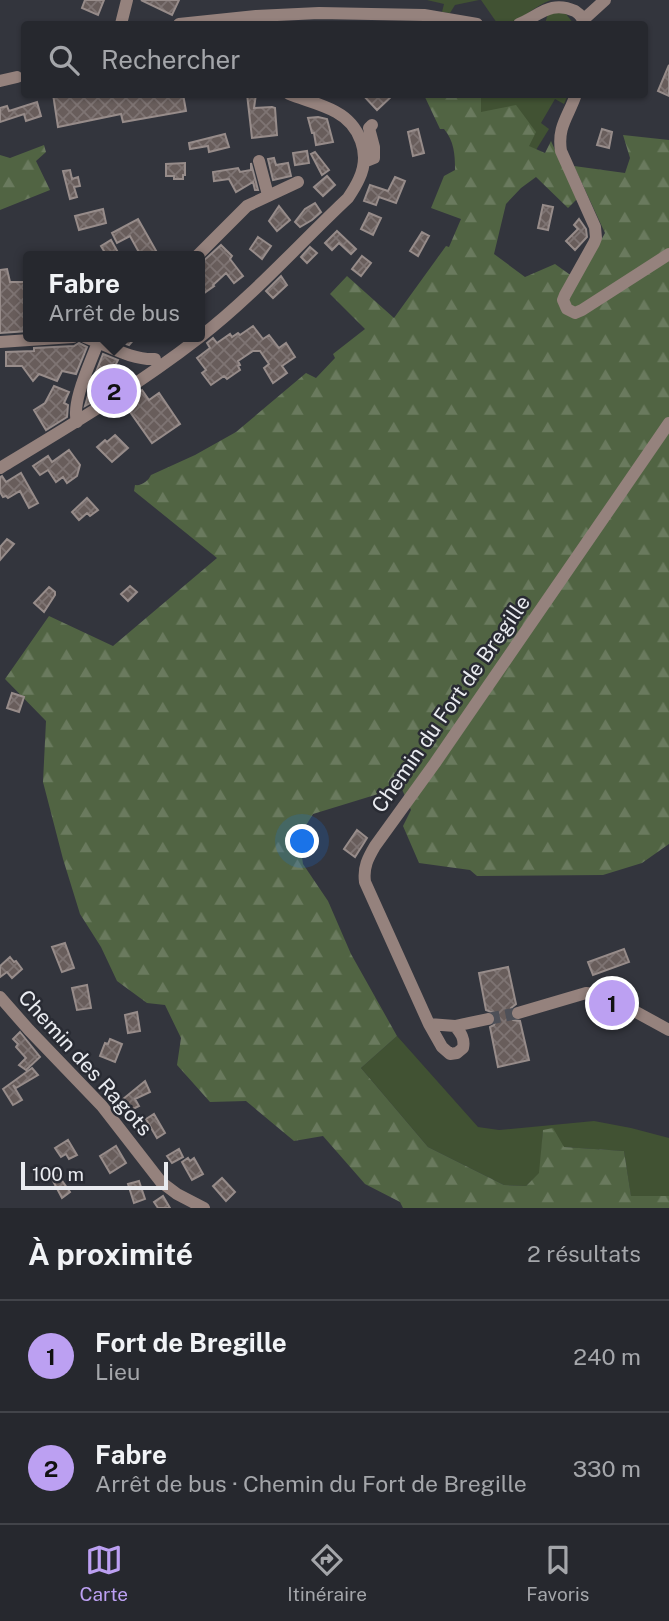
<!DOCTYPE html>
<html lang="fr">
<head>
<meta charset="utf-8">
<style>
	:root { --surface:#26282e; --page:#2e3036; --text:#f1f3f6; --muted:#a4a6aa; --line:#42444a; --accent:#bca0f2 }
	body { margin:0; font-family:"Public Sans",sans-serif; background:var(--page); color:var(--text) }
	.scale { position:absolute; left:21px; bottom:18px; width:147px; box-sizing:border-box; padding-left:7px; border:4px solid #e9ebf0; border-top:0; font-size:19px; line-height:24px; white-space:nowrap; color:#e9ebf0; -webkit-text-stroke:5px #292b33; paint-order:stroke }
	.you { position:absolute; left:303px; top:842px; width:24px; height:24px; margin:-18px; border:5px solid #fff; border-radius:50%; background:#1a73e8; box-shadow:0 0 0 10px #1a73e833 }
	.badge { display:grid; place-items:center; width:46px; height:46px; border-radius:50%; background:var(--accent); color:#111; font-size:23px; font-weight:700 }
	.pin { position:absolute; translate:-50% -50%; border:4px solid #fff; box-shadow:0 2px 7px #0006 }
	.popup { position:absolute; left:23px; top:251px; width:182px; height:91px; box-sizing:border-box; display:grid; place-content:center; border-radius:7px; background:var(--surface); filter:drop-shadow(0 2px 5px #0005); font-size:23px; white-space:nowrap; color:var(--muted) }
	.popup b { font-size:26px; color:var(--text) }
	.popup::after { content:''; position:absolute; left:50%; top:100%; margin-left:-14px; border:14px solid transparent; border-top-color:var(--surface) }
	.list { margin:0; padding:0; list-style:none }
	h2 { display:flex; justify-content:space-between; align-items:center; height:91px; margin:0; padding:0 28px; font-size:30px }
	h2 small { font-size:23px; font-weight:400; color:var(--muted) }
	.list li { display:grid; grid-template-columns:46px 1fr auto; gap:21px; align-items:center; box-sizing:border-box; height:112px; padding:0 28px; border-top:2px solid var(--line) }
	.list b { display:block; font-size:26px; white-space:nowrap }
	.list p { margin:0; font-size:23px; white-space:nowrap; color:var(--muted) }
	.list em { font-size:23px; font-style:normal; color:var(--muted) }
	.icon { flex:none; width:38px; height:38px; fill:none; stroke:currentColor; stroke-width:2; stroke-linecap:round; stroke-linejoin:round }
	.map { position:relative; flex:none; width:669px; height:1208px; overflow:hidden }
	.search { position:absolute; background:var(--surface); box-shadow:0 2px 5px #0004; left:21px; right:21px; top:21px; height:77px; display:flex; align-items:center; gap:18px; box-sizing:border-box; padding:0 24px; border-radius:7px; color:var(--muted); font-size:26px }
	.sheet { height:315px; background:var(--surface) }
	nav { display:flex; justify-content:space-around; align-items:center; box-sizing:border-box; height:98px; border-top:2px solid var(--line); background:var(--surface); font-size:19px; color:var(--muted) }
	nav a { display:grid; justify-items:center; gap:4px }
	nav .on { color:var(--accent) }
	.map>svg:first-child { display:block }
	.green { fill:#415233 }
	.forest { fill:url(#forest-firs) }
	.building { fill:url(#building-cross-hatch); stroke:#978c8a; stroke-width:2 }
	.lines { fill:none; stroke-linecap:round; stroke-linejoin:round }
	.minor-tunnel { stroke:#4e5058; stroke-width:12; stroke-dasharray:12 6; stroke-linecap:butt }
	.minor { stroke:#95827d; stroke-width:12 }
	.labels { text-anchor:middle; stroke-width:5; stroke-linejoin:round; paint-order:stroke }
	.street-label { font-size:21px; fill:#e9ebf0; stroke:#292b33 }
</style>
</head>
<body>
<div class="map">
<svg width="669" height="1208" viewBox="0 0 669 1208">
	<defs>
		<pattern id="forest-firs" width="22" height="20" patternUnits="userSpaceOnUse" patternTransform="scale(1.75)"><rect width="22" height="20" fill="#516443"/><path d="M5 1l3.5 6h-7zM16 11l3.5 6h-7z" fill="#6a7a5e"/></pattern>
		<pattern id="building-cross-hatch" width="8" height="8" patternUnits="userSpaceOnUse" patternTransform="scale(1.75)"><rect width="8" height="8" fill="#685d5b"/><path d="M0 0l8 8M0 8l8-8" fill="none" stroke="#7e7473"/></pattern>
	</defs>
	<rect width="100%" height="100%" fill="#33353d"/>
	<path class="green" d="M427,0H479L455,5L450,13L442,12L444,4Z
		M481,0H551C531,7 520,25 497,23Z
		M553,11L566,14L574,24H545L548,13Z
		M481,95H568L564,104L555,99L541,123L549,129L536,150L528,146L480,112Z
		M397,1036L478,1127L499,1130L594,1121L631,1128L669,1138V1196L631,1197L624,1151L563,1147L543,1131L540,1173L526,1186L504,1185L428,1147L361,1068Z"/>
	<path class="forest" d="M424,95H481V112L516,105L536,132L529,146L545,153L551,141L577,199L568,208L536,177L521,188L506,204L494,254L525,277L555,264L569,274L580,278L605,233L574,166L625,173L630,158L623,135L669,140V844L642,863L603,875L477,876L470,870L419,863L403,826L411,810L401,787L313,814L299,837L303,864L328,901L351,954L397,1036L361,1068L428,1147L504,1185L526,1186L539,1173L543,1130L553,1128L564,1147L624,1151L631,1196H669V1208H403L400,1202L365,1184L323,1136L294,1141L246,1101L210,1102L177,1065L181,1038L165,1005L147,1003L117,981L101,947L80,914L63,859L43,782L46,721L5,679L49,616L113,646L217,558L134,491L135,485C142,486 148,481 151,475L195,455L236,432L306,373L316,378L335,358L333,354L365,329L330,294L347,276L394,318L446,246L449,247L461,219L431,208L444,176L455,170C455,154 454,141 444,129H440Z
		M44,145L46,152L36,161L50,190L0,210V155L10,158Z"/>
	<path class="building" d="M85,0H104L98,15L82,8Z
		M141,0H179L172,15Z
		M669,65V96L658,91Z
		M53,94H183L186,111L123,122L121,114L58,127Z
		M247,94H256L254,108L272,107L275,108L277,135L252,138Z
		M362,94H394L377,110Z
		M37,102L41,116L26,121L24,114L0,122V108L7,106L9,111Z
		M318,117L327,119L333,142L316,145L314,133H312L308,118Z
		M418,129L424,153L413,156L408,132Z
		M602,129L612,132L609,148L597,145Z
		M225,134L229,147L209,152L208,146L190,149L189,143Z
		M307,151L309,163L295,165L293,153Z
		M315,152L329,170L322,175L311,154Z
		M274,158L276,165L288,163L291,176L273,180L268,159Z
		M185,163V175H183V179H174V176H166V164Z
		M251,163L258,190H255L253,182L236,192L229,179L214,181L213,172L238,168L240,172L251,170Z
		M70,170L72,179L78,177L80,186L74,187L77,197L70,199L63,171Z
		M327,176L335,185L323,196L314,187Z
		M395,177L405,181L396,203L379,197L376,205L364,201L370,185L388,191Z
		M315,203L321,212L312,220L300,227L295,222L305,209Z
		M543,205L553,207L548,230L538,228Z
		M279,206L290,220L277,231L269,221Z
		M103,209L106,223L79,230L75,216Z
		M369,213L381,218L373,235L361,229Z
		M138,219L159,256H141L130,236L117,243L112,233Z
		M579,219L586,229L587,237L575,250L566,241L578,229L574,225Z
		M337,231L356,249L351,254L339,243L332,250L325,243Z
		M422,232L429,236L418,256L410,251Z
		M258,237L271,246L262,259L250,249Z
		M111,240L120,256H107L101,246Z
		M221,245L232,256L230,259L243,276L234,283L226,273L213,285L214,286L200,296V264Z
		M310,247L317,253L307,263L301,257Z
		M362,256L371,263L361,276L352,269Z
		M7,269L10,282H28V331L0,333V270Z
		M281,276L287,285L273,298L266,291Z
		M253,326L263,339L269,335L279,348L286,343L295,357L282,366L287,373L273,383L264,368L269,364L260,351H253L238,361L240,365L238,366L240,370L227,379L224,376L211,385L202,373L206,370L197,358L210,348L207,343L213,338L217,343L230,334L232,337L238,333L240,335Z
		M107,337H136L129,345Z
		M79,343L87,347L76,374L62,371L57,381L39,374L33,381L22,366H6V352L34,351V348L74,346Z
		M103,354L118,360L112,372L106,369L92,402L85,406L91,385Z
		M54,386L69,392L64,403L68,405L67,417L46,430L34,410L45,403Z
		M142,390L149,400L159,393L180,424L152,443L123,402Z
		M115,435L128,448L112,462L97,447L105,440L107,442Z
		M69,450L80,465L77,476L67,483L63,477L56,482L48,470L40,475L33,466L48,456L52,462Z
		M21,473L38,503L29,508L20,491L8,498L6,496L3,497L0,492V477L2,476L6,482Z
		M87,498L98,510L90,516L87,513L79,520L72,512Z
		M7,539L14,544L0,560V547Z
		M130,586L137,592L128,601L121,594Z
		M49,587L55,592V595L44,612L34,603Z
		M12,693L24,697L19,712L7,708Z
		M357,830L367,838L355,857L344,849Z
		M65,943L74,968L62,972L52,947Z
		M624,949L629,962L593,975L588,962Z
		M10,957L14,962L16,961L22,969L12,978L7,972L0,977V966Z
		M508,967L516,1004L511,1008L509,1015L513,1020L520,1021L529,1060L498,1067L490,1027L494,1025L497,1018L494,1013L486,1010L479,973Z
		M87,985L91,1008L77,1010L72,988Z
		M137,1012L140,1031L128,1033L125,1015Z
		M20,1032L40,1057L26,1070L19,1065L26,1058L16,1047L18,1044L13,1039Z
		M110,1039L122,1044L115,1062L100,1056L105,1043L108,1044Z
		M32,1068L38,1075L16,1088L13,1085L22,1100L13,1105L3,1089Z
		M145,1081L150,1092L135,1099L139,1106L131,1110L127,1102L118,1106L117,1104Z
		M154,1114L165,1133L157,1138L146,1119Z
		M68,1140L77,1155L69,1159L66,1154L61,1157L55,1148Z
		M116,1146L126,1163L110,1173L100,1156Z
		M179,1149L183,1157L172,1163L167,1156Z
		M188,1158L190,1161L194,1158L203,1174L192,1180L182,1162Z
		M58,1175L70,1192L62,1198L52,1179Z
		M222,1178L235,1192L226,1201L213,1186Z
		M139,1181L145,1199L134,1203L128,1184Z
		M163,1196L170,1208H158L154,1202Z"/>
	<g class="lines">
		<path class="minor-tunnel" d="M488,1019L518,1013"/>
		<path class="minor" d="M583,20L605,0
			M121,24L127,0
			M179,24L256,16L319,13L424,15L477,24
			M519,24C540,15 551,0 575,11C581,15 583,18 583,24
			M0,81L17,77
			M576,94C569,116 557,126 561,151L595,227L596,238L594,243L565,295L563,300L567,309L575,313L582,310L669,254
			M259,161L268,195
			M364,162L374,158V147L369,128L372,125
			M197,256L247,206L298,182
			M85,337C108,345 130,360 155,359
			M0,342L73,337
			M77,422C71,402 91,362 98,342
			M0,468C68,427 137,386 200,337C253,296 299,244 348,198C352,192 356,186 359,179C371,154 360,125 336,112C322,104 304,100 289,94
			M0,997L29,1030L102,1106L161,1182L177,1194L204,1208
			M518,1013L586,993L605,995L669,1030
			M429,1024L365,882C363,867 368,858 375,846L435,763L669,423
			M455,1026C461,1033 465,1039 463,1048L457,1053L450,1054L442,1047L429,1024L455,1026L488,1019"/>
	</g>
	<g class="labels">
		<g class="street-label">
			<text transform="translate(451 704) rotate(-55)" y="7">Chemin du Fort de Bregille</text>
			<text transform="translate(85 1063) rotate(48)" y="7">Chemin des Ragots</text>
		</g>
	</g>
</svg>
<div class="scale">100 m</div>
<div class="you"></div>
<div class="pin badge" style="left:612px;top:1003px">1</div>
<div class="pin badge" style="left:114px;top:391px">2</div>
<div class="popup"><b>Fabre</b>Arrêt de bus</div>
<div class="search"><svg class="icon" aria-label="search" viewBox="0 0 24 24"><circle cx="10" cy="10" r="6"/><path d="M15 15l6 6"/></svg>Rechercher</div>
</div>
<section class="sheet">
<h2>À proximité<small>2 résultats</small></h2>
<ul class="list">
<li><span class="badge">1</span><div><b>Fort de Bregille</b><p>Lieu</p></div><em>240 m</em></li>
<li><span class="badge">2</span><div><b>Fabre</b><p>Arrêt de bus · Chemin du Fort de Bregille</p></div><em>330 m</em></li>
</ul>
</section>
<nav>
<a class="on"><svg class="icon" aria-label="map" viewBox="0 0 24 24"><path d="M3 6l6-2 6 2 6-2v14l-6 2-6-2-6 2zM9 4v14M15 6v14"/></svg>Carte</a>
<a><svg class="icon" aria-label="directions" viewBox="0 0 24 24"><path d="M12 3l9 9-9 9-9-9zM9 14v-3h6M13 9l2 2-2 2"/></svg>Itinéraire</a>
<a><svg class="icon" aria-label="saved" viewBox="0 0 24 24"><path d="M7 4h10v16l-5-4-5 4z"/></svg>Favoris</a>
</nav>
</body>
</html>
